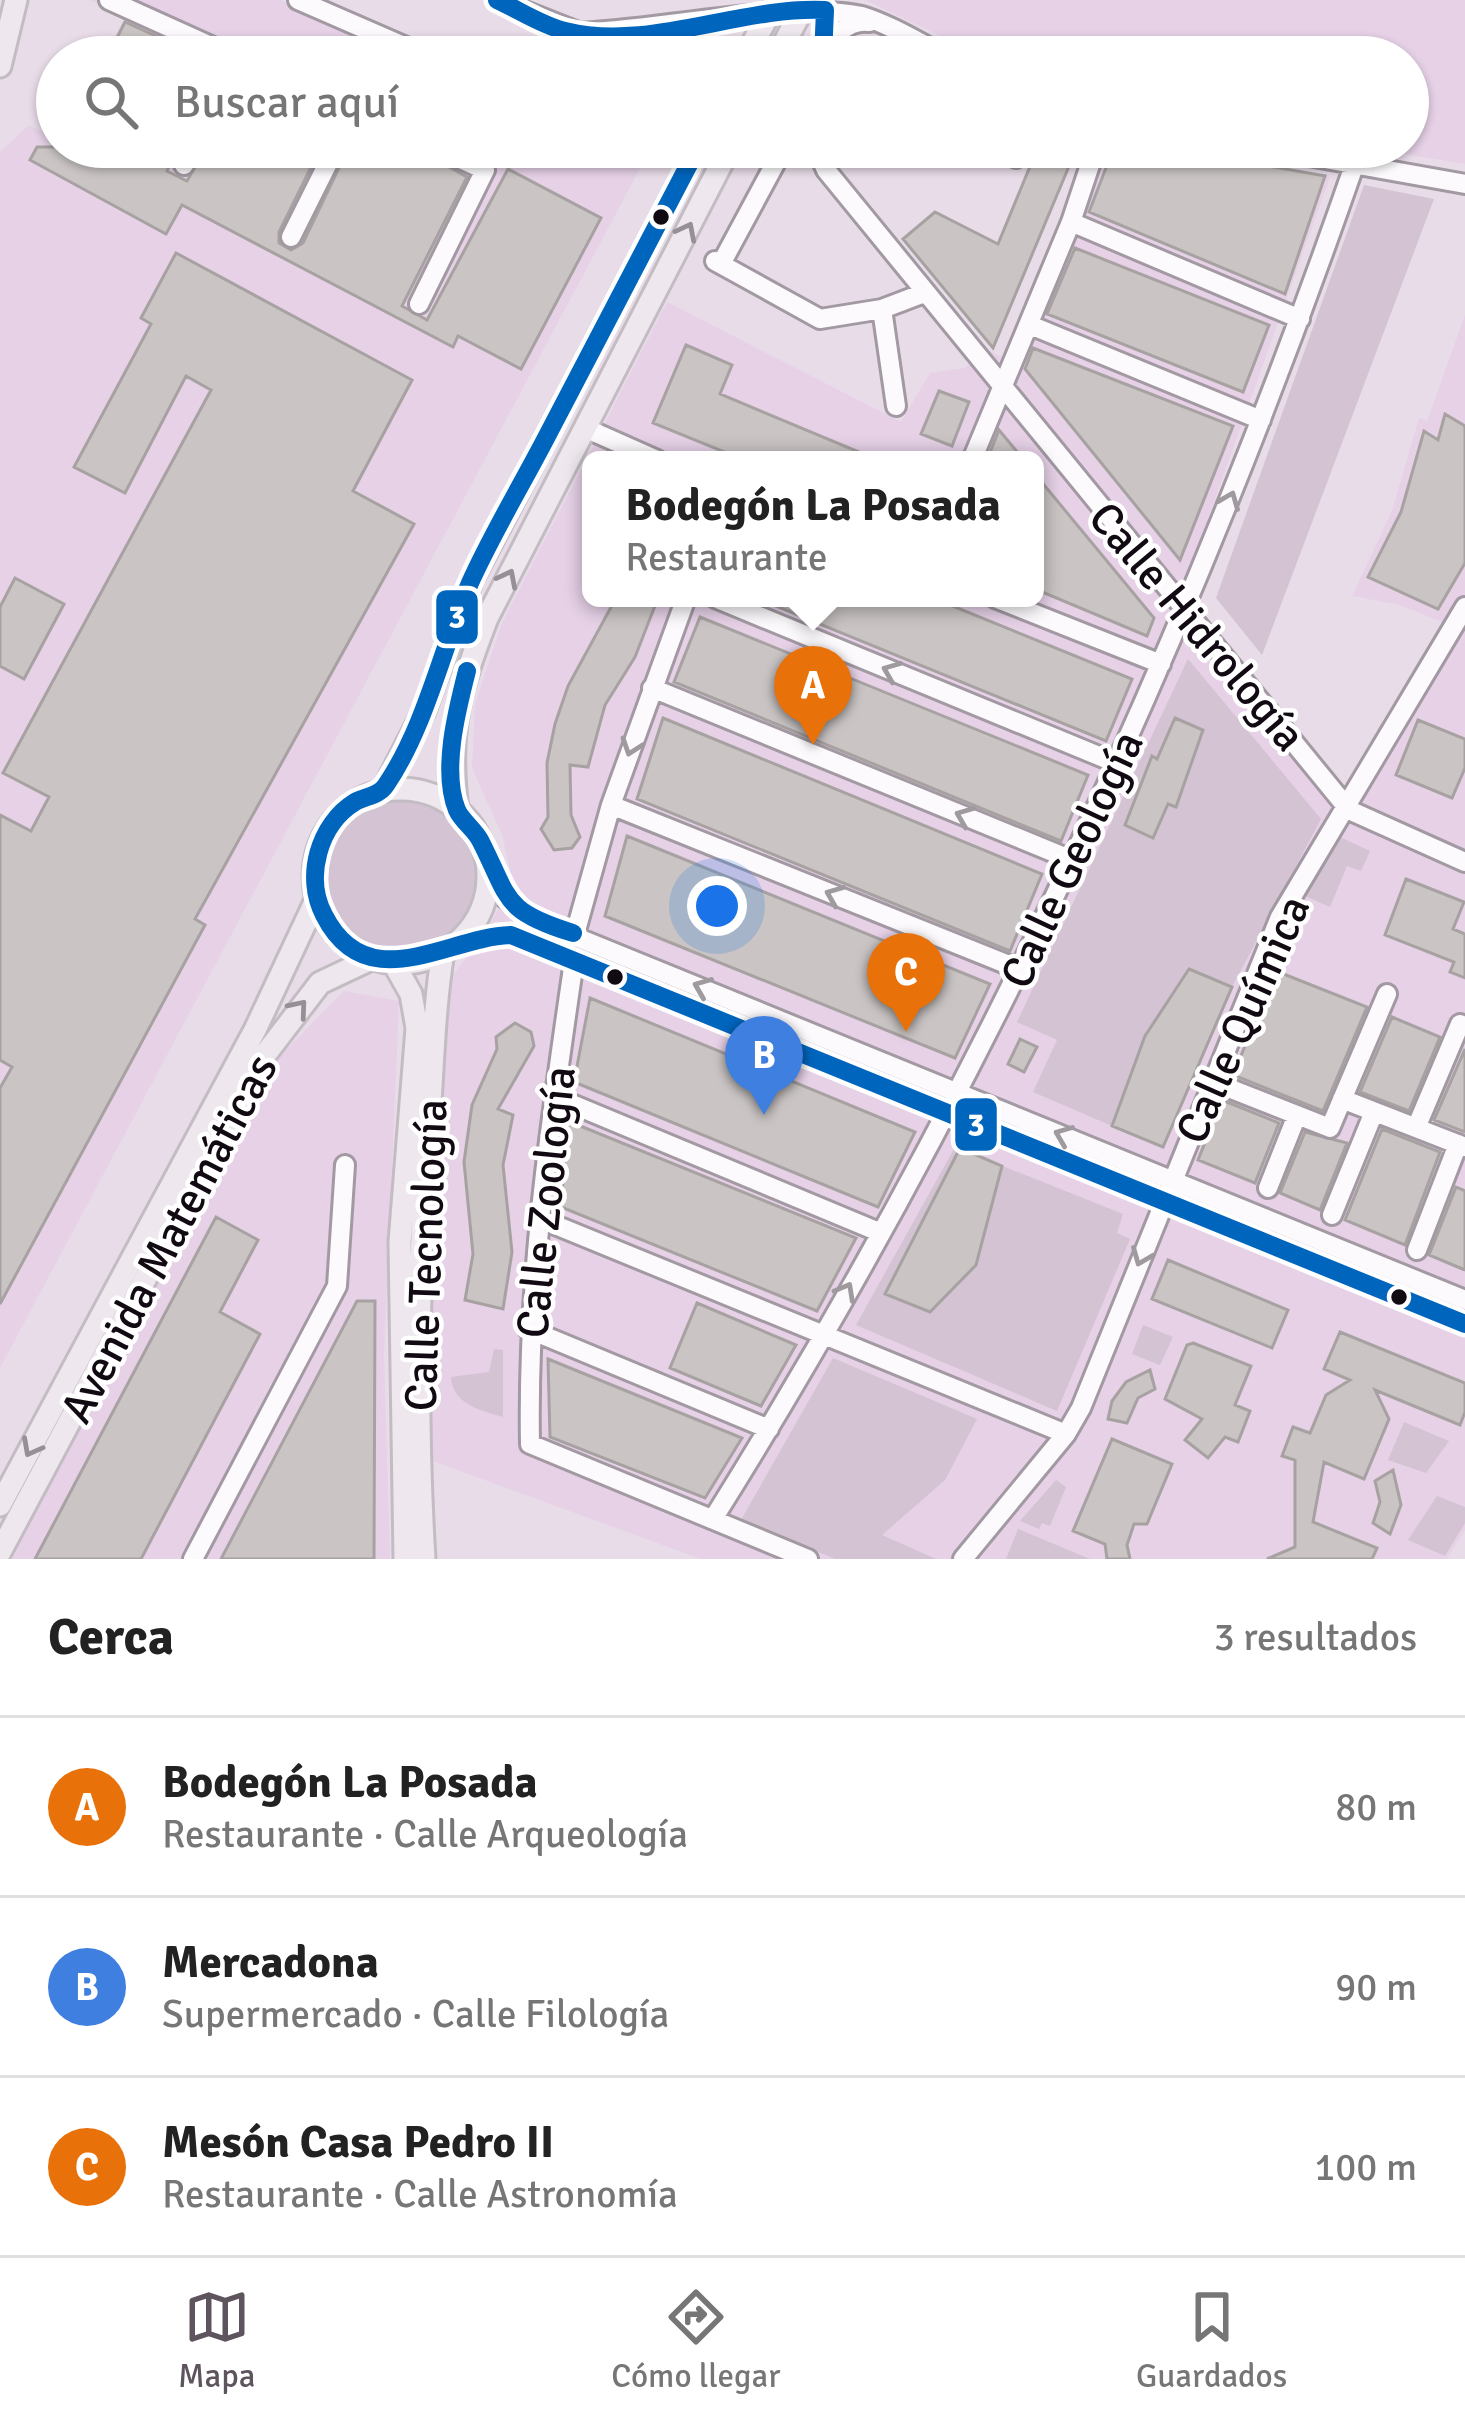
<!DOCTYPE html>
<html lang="es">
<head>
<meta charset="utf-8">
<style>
	:root { --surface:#fff; --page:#f6f6f6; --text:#222; --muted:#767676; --line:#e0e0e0; --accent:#5d545d }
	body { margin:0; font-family:Signika,sans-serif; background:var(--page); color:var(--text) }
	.you { position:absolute; left:717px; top:906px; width:42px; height:42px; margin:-30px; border:9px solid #fff; border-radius:50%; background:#1a73e8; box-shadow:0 0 0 18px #1a73e833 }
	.badge { display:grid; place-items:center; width:78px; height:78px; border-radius:50%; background:var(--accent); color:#fff; font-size:39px; font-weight:700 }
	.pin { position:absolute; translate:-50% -99px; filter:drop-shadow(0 3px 6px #0008) }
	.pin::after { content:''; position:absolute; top:63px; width:42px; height:36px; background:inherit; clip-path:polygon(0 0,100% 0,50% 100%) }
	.popup { position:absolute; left:582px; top:451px; width:462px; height:156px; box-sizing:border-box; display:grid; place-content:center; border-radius:18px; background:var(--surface); filter:drop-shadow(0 3px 9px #0005); font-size:39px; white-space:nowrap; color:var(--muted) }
	.popup b { font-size:45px; color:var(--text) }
	.popup::after { content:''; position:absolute; left:50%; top:100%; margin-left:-24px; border:24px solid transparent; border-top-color:var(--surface) }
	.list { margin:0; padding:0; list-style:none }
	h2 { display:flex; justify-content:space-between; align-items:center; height:156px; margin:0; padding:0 48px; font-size:51px }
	h2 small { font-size:39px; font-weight:400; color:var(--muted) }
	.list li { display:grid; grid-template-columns:78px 1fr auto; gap:36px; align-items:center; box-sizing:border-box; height:180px; padding:0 48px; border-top:3px solid var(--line) }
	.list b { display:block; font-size:45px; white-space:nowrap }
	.list p { margin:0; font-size:39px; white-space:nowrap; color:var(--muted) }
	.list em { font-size:39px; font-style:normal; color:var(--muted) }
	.icon { flex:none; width:66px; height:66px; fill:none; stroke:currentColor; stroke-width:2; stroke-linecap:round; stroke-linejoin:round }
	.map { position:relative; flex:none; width:1465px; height:1559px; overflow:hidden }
	.search { position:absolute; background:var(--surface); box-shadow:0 3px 9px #0004; left:36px; right:36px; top:36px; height:132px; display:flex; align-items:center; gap:30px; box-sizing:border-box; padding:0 42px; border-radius:66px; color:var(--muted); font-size:45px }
	.sheet { height:696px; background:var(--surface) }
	nav { display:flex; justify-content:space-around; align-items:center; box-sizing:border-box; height:168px; border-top:3px solid var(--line); background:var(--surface); font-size:33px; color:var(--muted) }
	nav a { display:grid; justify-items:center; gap:6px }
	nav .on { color:var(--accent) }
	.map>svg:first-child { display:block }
	.built { fill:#e6d1e7; fill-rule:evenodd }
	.green { fill:#d3c3d3 }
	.building { fill:#cac5c4; stroke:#a7a2a1; stroke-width:3 }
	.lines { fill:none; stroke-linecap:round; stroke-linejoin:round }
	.minor-casing { stroke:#a299a2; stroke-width:24 }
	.major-casing { stroke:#c3bdc3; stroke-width:27 }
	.minor { stroke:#fcfafc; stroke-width:18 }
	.major { stroke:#eee8ee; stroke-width:21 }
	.bus-1-casing { stroke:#fff; stroke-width:27 }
	.bus-1 { stroke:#0065bd; stroke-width:18 }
	.oneway { stroke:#968f96 }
	.oneway2 { stroke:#9e9a9e }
	.bus-dot { fill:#120a12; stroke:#fff; stroke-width:4.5 }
	.labels { text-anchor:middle; stroke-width:9; stroke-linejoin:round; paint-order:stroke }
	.street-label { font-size:45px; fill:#120a12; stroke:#fff }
	.line-badge { stroke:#fff; stroke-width:4.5 }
	.badge-label { font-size:33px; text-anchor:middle; font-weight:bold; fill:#fff }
</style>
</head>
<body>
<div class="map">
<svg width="1465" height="1559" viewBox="0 0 1465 1559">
	<rect width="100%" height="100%" fill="#e8dce8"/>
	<path class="built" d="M89,0H280L409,57H105L125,16Z
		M865,0H1465V164L1361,147H1408V57H984Z
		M29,125L57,140V147H613L644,161L0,1368V152Z
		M1101,147H1176L1330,177L1176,608L1348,809L1452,626L1400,605L1352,596L1392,511L1419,418L1427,421L1465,315V1530L1447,1559H701L430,1460L431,1280L444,1000L449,980L484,936L513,882L502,835L472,768L475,704L502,623L667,302L901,422L930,373L964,368L989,350L1008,361ZM591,460H1035V598H591Z
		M344,991L399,1001L384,1355L390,1559H9L279,1057Z"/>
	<path class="green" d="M1364,185L1434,199L1262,655L1216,598Z
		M1188,659L1321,819L1232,987L1188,970L1145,1036L1112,1126L1033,1092L1057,1040L1017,1022Z
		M314 876a87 87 0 1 1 174 0a87 87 0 1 1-174 0Z
		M1333,834L1370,851L1361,871L1347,866L1330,907L1296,892Z
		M955,1147L1123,1214L1117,1233L1130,1239L1057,1411L856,1325Z
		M1143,1325L1173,1337L1160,1365L1132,1354Z
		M494,1349L503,1350V1417C479,1410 453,1404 451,1377L489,1372Z
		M833,1358L977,1419L945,1480L882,1535L936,1559H835L741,1520Z
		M1404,1422L1449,1441L1426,1473L1388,1460Z
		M1056,1480L1066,1487L1050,1526L1042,1523L1039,1529L1020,1521Z
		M1437,1496L1465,1507V1523L1445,1556L1408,1540Z
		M1018,1529L1090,1559H1006Z"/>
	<path class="building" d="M125,22L202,57H107Z
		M37,147H178L167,171L187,181L206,147H321L279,232V243L291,250L303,243L349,147H413L467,177L402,306L427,320L508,169L601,218L521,369L458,336L453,347L182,205L166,234L30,160Z
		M1038,147H1077L993,348L903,239L935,212L998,244Z
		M1114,147H1162L1325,176L1285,294L1089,212Z
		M1075,248L1269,325L1243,392L1047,314Z
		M176,253L412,380L353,491L414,524L195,919L205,925L0,1304V1088L12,1067L0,1060V815L31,831L49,797L3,773L211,390L186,376L125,493L74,467L151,324L141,318Z
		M686,345L732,365L720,394L878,460H744L653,423Z
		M1033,348L1233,426L1180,560L1025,369Z
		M939,391L969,402L952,446L921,434Z
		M1445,414L1465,426V563L1438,609L1368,577L1401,512L1424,431L1438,440Z
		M999,430L1024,460H987Z
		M1035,474L1154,618L1147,636L1035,589Z
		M15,578L64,604L24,679L0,666V607Z
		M616,598H658L635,657L605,705L588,767L570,765L571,815L580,837L572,848L554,850L541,829L548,817L547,763L555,724L568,686Z
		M756,598H933L1132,679L1106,741Z
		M700,617L1088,775L1061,841L674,682Z
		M663,718L1042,874L1010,951L637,799Z
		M1175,718L1203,730L1176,807L1168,804L1153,838L1125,825L1152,756L1157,759Z
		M1418,720L1465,739V768L1452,798L1396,775Z
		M627,836L990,984L955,1058L605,916Z
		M1406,879L1464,902L1453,929L1465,934V978L1450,972L1454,962L1385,935Z
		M1189,969L1232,987L1163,1147L1112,1126L1145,1036Z
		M1276,971L1367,1007L1323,1111L1233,1075Z
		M590,998L915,1132L878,1207L574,1082Z
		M1392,1017L1440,1037L1409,1111L1360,1092Z
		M515,1023L531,1032L534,1046L498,1109L513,1115L503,1165L512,1252L503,1309L465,1300L473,1254L464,1162L472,1105L497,1049L496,1037Z
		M1020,1039L1037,1047L1024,1072L1008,1064Z
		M1465,1049V1132L1434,1120Z
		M1222,1100L1279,1123L1255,1183L1198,1160Z
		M568,1121L856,1238L817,1311L561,1207Z
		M1382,1129L1440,1152L1405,1245L1345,1220Z
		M1305,1132L1347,1143L1320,1210L1280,1193Z
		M960,1148L1002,1166L976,1265L930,1312L885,1294Z
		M1456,1187L1465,1191V1270L1429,1255Z
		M216,1217L258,1240L220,1312L260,1334L141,1559H35Z
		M1168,1260L1288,1310L1272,1348L1152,1299Z
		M357,1301H375L374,1559H221Z
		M697,1303L796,1345L761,1406L670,1368Z
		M1340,1332L1465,1383V1412L1460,1425L1375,1390L1389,1419L1364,1479L1324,1462L1313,1522L1377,1548L1372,1559H1267L1295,1547V1460L1282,1456L1293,1427L1310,1433L1326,1395L1350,1380L1324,1369Z
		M1193,1343L1251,1366L1235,1405L1250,1411L1238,1442L1225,1437L1208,1458L1185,1440L1202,1419L1165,1399L1187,1345Z
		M548,1359L742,1438L705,1498L550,1437Z
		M1150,1370L1155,1389L1138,1398L1127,1423L1108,1419L1112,1401L1126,1382Z
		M1112,1439L1172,1464L1147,1524H1134L1127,1545L1130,1559H1107L1105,1544L1073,1531Z
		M1393,1470L1401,1505L1390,1534L1373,1523L1380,1502L1375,1481Z"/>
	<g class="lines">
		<g class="minor-casing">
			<path id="minor" d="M109,0L235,57
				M298,0L429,57
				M497,0L641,57
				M573,33C657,31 785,0 862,16C891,25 920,43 947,57
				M823,57C833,38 846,19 869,22
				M816,147L826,170L1349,810L1465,862
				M994,147L1016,158
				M1258,147L1465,184
				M184,165L193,147
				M1071,222L1300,319
				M291,237L336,147
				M715,261L820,319L882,309L924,293
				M721,264L784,147
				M419,304L485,170L434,147
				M882,309L896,406
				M1030,325L1261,420
				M585,428L657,460
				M972,460L1071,222L1096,147
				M715,598L1116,763
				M995,598L1161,664
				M652,688L1072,860
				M611,805L1021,970
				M488,870L504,897L544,924L1465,1300
				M575,934L611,805L686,598
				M447,950L484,936L511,935L1465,1324
				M574,961C550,1125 527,1277 530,1444L808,1559
				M1226,1087L1330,1128L1387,994
				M555,1097L879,1232
				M1342,1099L1465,1147
				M1416,1128L1460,1024
				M1268,1188L1297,1115
				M1332,1215L1374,1112
				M538,1218L1066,1434
				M1417,1250L1458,1144
				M528,1329L769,1429
				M713,1519C979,1094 1191,636 1355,163
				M193,1559L337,1286L345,1165
				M963,1559L1066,1434L1081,1408L1280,917L1465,607"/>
		</g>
		<g class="major-casing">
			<path id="major" d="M745,57L777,0
				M777,57L807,0
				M0,66L16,0
				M314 876a87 87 0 1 1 174 0a87 87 0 1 1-174 0Z
				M383,791L424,711L471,581L698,147
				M457,809C447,730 459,691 487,618L730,147
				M393,962L411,994L417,1028L400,1242L405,1559
				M0,1505L255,1030L317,898
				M0,1552L264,1056L320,983L373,958
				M424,1559C415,1411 418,1265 429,1117C433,1062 434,1007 443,952"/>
		</g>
		<use href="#minor" class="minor"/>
		<use href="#major" class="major"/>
		<g class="bus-1-casing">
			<path id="bus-1" d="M497,0C519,10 541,25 565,31C649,52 740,6 825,10L823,57
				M698,147C647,244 597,341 546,438C521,486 492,534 470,583C442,648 426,726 386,785C379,796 366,796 355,802C319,824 304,877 324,915C367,1000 447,937 511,935L1465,1324
				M467,671C457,710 441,771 457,810C462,821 474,829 480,840C510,898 501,911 573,933"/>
		</g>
		<use href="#bus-1" class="bus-1"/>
	</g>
	<defs><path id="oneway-chevron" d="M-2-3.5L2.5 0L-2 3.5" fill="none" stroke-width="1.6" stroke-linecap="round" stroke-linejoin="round" transform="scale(3)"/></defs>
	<g class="oneway">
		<use href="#oneway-chevron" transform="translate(687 231) rotate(-63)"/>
		<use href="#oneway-chevron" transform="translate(508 578) rotate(-63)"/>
		<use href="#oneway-chevron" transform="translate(299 1008) rotate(-50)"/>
		<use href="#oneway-chevron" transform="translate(31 1448) rotate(118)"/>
	</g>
	<g class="oneway2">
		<use href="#oneway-chevron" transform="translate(1230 500) rotate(-68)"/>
		<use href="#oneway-chevron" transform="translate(891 671) rotate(-158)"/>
		<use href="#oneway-chevron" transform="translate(631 747) rotate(109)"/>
		<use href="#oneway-chevron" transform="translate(964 816) rotate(-158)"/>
		<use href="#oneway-chevron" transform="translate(834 895) rotate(-158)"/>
		<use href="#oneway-chevron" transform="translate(702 987) rotate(-158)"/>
		<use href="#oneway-chevron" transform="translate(1063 1135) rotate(-158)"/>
		<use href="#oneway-chevron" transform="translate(1141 1257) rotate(112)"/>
		<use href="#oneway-chevron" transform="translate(846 1291) rotate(-61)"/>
	</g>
	<g class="bus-dot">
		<circle cx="661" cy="217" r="10"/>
		<circle cx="615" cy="977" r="10"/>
		<circle cx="1399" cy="1297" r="10"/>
	</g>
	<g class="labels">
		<g class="street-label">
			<text transform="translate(1198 626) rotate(50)" y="16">Calle Hidrología</text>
			<text transform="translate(1071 859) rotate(-65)" y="16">Calle Geología</text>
			<text transform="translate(1242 1019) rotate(-66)" y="16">Calle Química</text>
			<text transform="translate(545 1202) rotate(-84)" y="16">Calle Zoología</text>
			<text transform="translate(168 1238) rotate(-62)" y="16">Avenida Matemáticas</text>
			<text transform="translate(425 1255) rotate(-88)" y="16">Calle Tecnología</text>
		</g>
	</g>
	<g class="line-badge">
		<rect x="434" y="588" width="46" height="58" rx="12" fill="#0065bd"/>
		<rect x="953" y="1096" width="46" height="57" rx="12" fill="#0065bd"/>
	</g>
	<g class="badge-label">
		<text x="457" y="628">3</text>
		<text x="976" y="1136">3</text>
	</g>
</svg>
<div class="you"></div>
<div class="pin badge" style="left:813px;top:745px;background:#e8710a">A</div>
<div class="popup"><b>Bodegón La Posada</b>Restaurante</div>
<div class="pin badge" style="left:764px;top:1115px;background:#3f7fe0">B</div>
<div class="pin badge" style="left:906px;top:1032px;background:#e8710a">C</div>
<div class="search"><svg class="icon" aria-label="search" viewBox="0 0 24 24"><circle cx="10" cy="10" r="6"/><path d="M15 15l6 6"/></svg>Buscar aquí</div>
</div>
<section class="sheet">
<h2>Cerca<small>3 resultados</small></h2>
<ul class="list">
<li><span class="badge" style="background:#e8710a">A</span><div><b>Bodegón La Posada</b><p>Restaurante · Calle Arqueología</p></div><em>80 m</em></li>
<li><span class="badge" style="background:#3f7fe0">B</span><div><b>Mercadona</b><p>Supermercado · Calle Filología</p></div><em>90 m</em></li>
<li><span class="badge" style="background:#e8710a">C</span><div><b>Mesón Casa Pedro II</b><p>Restaurante · Calle Astronomía</p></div><em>100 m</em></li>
</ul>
</section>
<nav>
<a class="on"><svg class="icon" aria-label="map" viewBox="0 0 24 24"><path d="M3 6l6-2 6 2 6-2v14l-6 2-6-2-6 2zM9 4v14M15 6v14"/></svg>Mapa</a>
<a><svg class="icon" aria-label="directions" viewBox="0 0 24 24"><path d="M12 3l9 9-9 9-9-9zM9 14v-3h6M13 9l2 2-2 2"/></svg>Cómo llegar</a>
<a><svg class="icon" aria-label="saved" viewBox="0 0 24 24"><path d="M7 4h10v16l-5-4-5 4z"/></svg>Guardados</a>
</nav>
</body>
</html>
